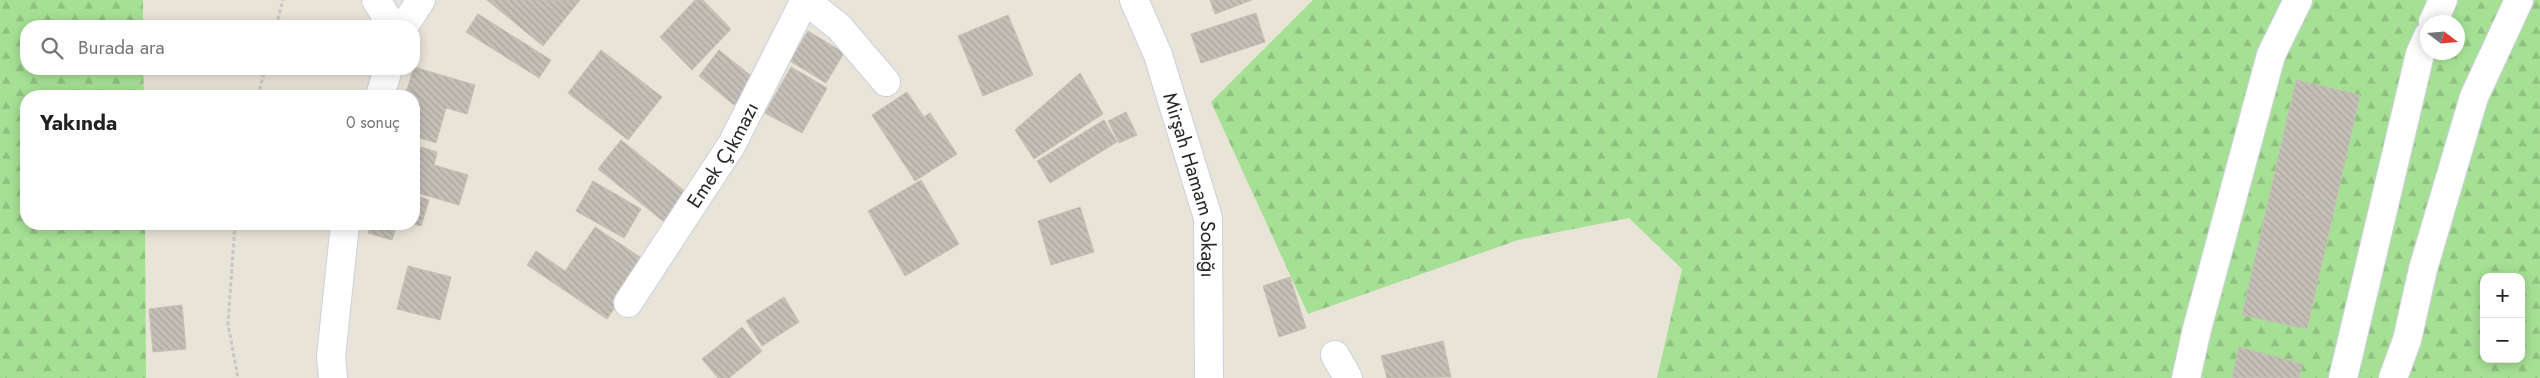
<!DOCTYPE html>
<html lang="tr">
<head>
<meta charset="utf-8">
<style>
	:root { --surface:#fff; --page:#f6f6f6; --text:#202124; --muted:#757577; --line:#e0e0e0 }
	body { margin:0; font-family:Jost,sans-serif; background:var(--page); color:var(--text) }
	.controls { position:absolute; right:15px; bottom:15px; display:grid; overflow:hidden; border-radius:10px; box-shadow:0 2px 12px #0003 }
	.controls button { width:45px; height:45px; display:grid; place-items:center; padding:0; border:0; border-bottom:1px solid var(--line); background:var(--surface); color:var(--text); font:25px sans-serif }
	.compass { position:absolute; left:2420px; top:15px; width:45px; height:45px; border-radius:50%; background:var(--surface); box-shadow:0 2px 12px #0003; rotate:106deg }
	.list { margin:0; padding:0; list-style:none }
	h2 { display:flex; justify-content:space-between; align-items:center; height:65px; margin:0; padding:0 20px; font-size:21px }
	h2 small { font-size:16px; font-weight:400; color:var(--muted) }
	.icon { flex:none; width:28px; height:28px; fill:none; stroke:currentColor; stroke-width:2; stroke-linecap:round; stroke-linejoin:round }
	.map { position:relative; flex:none; width:2540px; height:378px; overflow:hidden }
	.search { position:absolute; background:var(--surface); box-shadow:0 2px 12px #0003; left:20px; top:20px; width:400px; height:55px; display:flex; align-items:center; gap:12px; box-sizing:border-box; padding:0 18px; border-radius:20px; color:var(--muted); font-size:19px }
	.panel { position:absolute; background:var(--surface); box-shadow:0 2px 12px #0003; left:20px; top:90px; width:400px; height:140px; border-radius:20px }
	.map>svg:first-child { display:block }
	.forest { fill:url(#forest-firs); fill-rule:evenodd }
	.building { fill:url(#building-back-hatch); stroke:#c4c0b2 }
	.lines { fill:none; stroke-linecap:round; stroke-linejoin:round }
	.minor-casing { stroke:#cdcfe0; stroke-width:30 }
	.path { stroke:#c7c7c7; stroke-width:3; stroke-dasharray:4 2.5; stroke-linecap:butt }
	.minor { stroke:#fff; stroke-width:28 }
	.labels { text-anchor:middle; stroke-width:4; stroke-linejoin:round; paint-order:stroke }
	.street-label { font-size:20px; fill:#272727; stroke:#fff }
</style>
</head>
<body>
<div class="map">
<svg width="2540" height="378" viewBox="0 0 2540 378">
	<defs>
		<pattern id="forest-firs" width="22" height="20" patternUnits="userSpaceOnUse" patternTransform="scale(1.25)"><rect width="22" height="20" fill="#a6e095"/><path d="M5 1l3.5 6h-7zM16 11l3.5 6h-7z" fill="#8fc080"/></pattern>
		<pattern id="building-back-hatch" width="6" height="6" patternUnits="userSpaceOnUse" patternTransform="scale(1.25)"><rect width="6" height="6" fill="#c4c0b8"/><path d="M-1 5l2 2M0 0l6 6M5-1l2 2" fill="none" stroke="#a8a59e"/></pattern>
	</defs>
	<rect width="100%" height="100%" fill="#e9e4d8"/>
	<path class="forest" d="M0,0H143V26H26V69H143L144,96H26V224H145L146,378H0Z
		M1313,0H2540V378H1657L1682,269L1629,218L1518,240L1308,314L1211,102ZM2428,22H2458V52H2428ZM2484,277H2521V359H2484Z"/>
	<path class="building" d="M487,0H580L543,46Z
		M695,0H703L731,29L692,70L660,37Z
		M1210,0H1252L1215,14Z
		M1256,13L1265,42L1201,63L1191,34Z
		M478,14L551,60L539,78L466,32Z
		M1008,15L1033,75L983,96L958,36Z
		M808,31L844,53L826,83L790,61Z
		M601,50L662,97L628,140L568,93Z
		M719,50L755,79L734,105L699,76Z
		M414,67L475,85L467,114L446,108L436,143L414,136V96H405Z
		M791,67L827,88L802,133L765,113Z
		M1080,73L1103,114L1034,159L1015,130Z
		M2296,80L2360,95L2307,329L2242,315Z
		M907,92L924,117L930,113L957,154L915,181L872,115Z
		M1126,112L1137,135L1119,143L1108,121Z
		M1104,120L1117,142L1050,183L1037,161Z
		M621,140L687,193L663,221L598,169Z
		M414,145L437,152L434,165L468,175L459,205L414,192Z
		M921,180L959,244L905,276L868,211Z
		M593,181L641,209L624,238L576,211Z
		M414,195L429,200L421,226L414,224Z
		M1080,207L1094,252L1051,265L1038,221Z
		M371,224H397L392,240L368,233Z
		M595,227L646,261L607,319L527,265L536,251L565,271Z
		M408,266L451,277L440,320L397,309Z
		M1290,277L1306,328L1279,337L1263,286Z
		M784,297L799,322L762,346L746,321Z
		M182,305L186,349L153,352L149,309Z
		M742,327L762,351L729,378H718L702,359Z
		M1443,341L1451,377L1387,378L1381,356Z
		M2239,347L2302,364L2299,378H2232Z"/>
	<g class="lines">
		<g class="minor-casing">
			<g id="minor">
				<path d="M376,0L392,26"/>
				<path d="M805,0L839,27L886,82"/>
				<path id="s1" d="M1134,0L1158,55L1208,218L1209,378"/>
				<path d="M2433,22L2443,0"/>
				<path d="M404,26L421,0"/>
				<path d="M380,96L388,69"/>
				<path id="s2" d="M628,303L732,144L805,0"/>
				<path d="M1335,355L1348,378"/>
				<path d="M333,378L331,357L345,224"/>
				<path d="M2186,378L2197,329L2271,55L2298,0"/>
				<path d="M2343,378L2420,54L2428,36"/>
				<path d="M2393,378L2407,340L2423,269L2474,97L2519,0"/>
			</g>
		</g>
		<path class="path" d="M276,26L283,0
			M258,96L265,69
			M235,224L228,324L238,378"/>
		<use href="#minor" class="minor"/>
	</g>
	<g class="labels">
		<g class="street-label">
			<text dy="7" stroke="none"><textPath href="#s2" startOffset="176">Emek Çıkmazı</textPath></text>
			<text dy="7" stroke="none"><textPath href="#s1" startOffset="195">Mirşah Hamam Sokağı</textPath></text>
		</g>
	</g>
</svg>
<div class="controls">
<button>+</button>
<button>−</button>
</div>
<svg class="compass" viewBox="-18 -18 36 36"><path d="M0-13l5 13h-10z" fill="#e53935"/><path d="M0 13l5-13h-10z" fill="#757577"/></svg>
<div class="search"><svg class="icon" aria-label="search" viewBox="0 0 24 24"><circle cx="10" cy="10" r="6"/><path d="M15 15l6 6"/></svg>Burada ara</div>
<section class="panel">
<h2>Yakında<small>0 sonuç</small></h2>
<ul class="list">
</ul>
</section>
</div>
</body>
</html>
